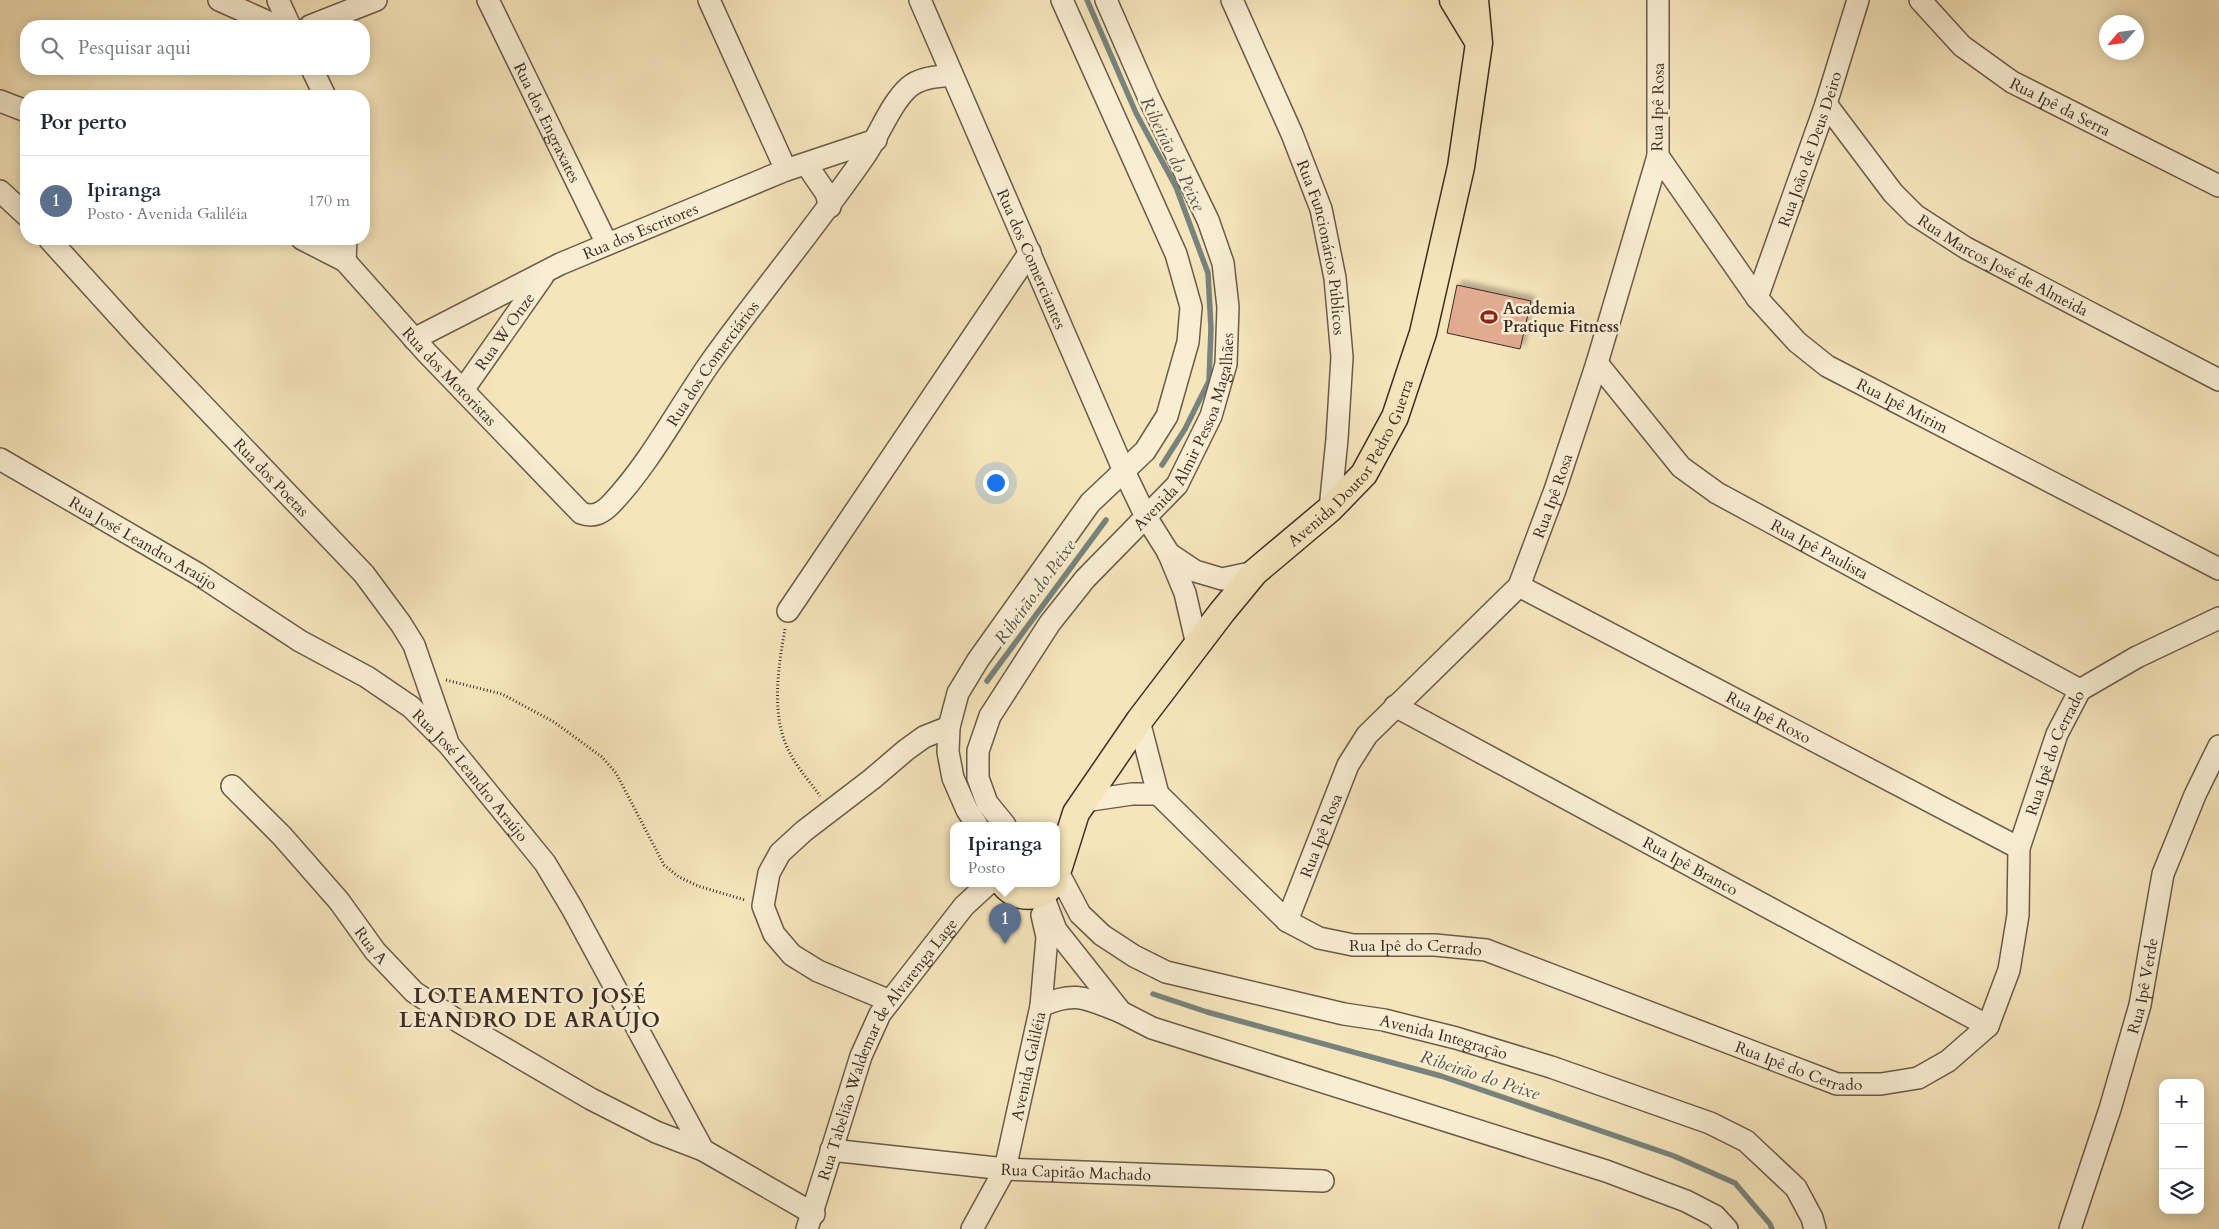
<!DOCTYPE html>
<html lang="pt">
<head>
<meta charset="utf-8">
<style>
	:root { --surface:#fff; --page:#f6f6f7; --text:#1f2937; --muted:#747a83; --line:#e0e1e3; --accent:#db2777 }
	body { margin:0; font-family:Cardo,serif; background:var(--page); color:var(--text) }
	.controls { position:absolute; right:15px; bottom:15px; display:grid; overflow:hidden; border-radius:10px; box-shadow:0 2px 12px #0003 }
	.controls button { width:45px; height:45px; display:grid; place-items:center; padding:0; border:0; border-bottom:1px solid var(--line); background:var(--surface); color:var(--text); font:25px sans-serif }
	.compass { position:absolute; left:2099px; top:15px; width:45px; height:45px; border-radius:50%; background:var(--surface); box-shadow:0 2px 12px #0003; rotate:242deg }
	.you { position:absolute; left:995px; top:482px; width:18px; height:18px; margin:-12px; border:4px solid #fff; border-radius:50%; background:#1a73e8; box-shadow:0 0 0 8px #1a73e833 }
	.badge { display:grid; place-items:center; width:32px; height:32px; border-radius:50%; background:var(--accent); color:#fff; font-size:16px; font-weight:700 }
	.pin { position:absolute; translate:-50% -41px; filter:drop-shadow(0 1px 2px #0008) }
	.pin::after { content:''; position:absolute; top:26px; width:18px; height:15px; background:inherit; clip-path:polygon(0 0,100% 0,50% 100%) }
	.popup { position:absolute; left:950px; top:822px; width:110px; height:65px; box-sizing:border-box; display:grid; place-content:center; border-radius:10px; background:var(--surface); filter:drop-shadow(0 1px 4px #0005); font-size:16px; white-space:nowrap; color:var(--muted) }
	.popup b { font-size:19px; color:var(--text) }
	.popup::after { content:''; position:absolute; left:50%; top:100%; margin-left:-10px; border:10px solid transparent; border-top-color:var(--surface) }
	.list { margin:0; padding:0; list-style:none }
	h2 { display:flex; justify-content:space-between; align-items:center; height:65px; margin:0; padding:0 20px; font-size:21px }
	h2 small { font-size:16px; font-weight:400; color:var(--muted) }
	.list li { display:grid; grid-template-columns:32px 1fr auto; gap:15px; align-items:center; box-sizing:border-box; height:90px; padding:0 20px; border-top:1px solid var(--line) }
	.list b { display:block; font-size:19px; white-space:nowrap }
	.list p { margin:0; font-size:16px; white-space:nowrap; color:var(--muted) }
	.list em { font-size:16px; font-style:normal; color:var(--muted) }
	.icon { flex:none; width:28px; height:28px; fill:none; stroke:currentColor; stroke-width:2; stroke-linecap:round; stroke-linejoin:round }
	.map { position:relative; flex:none; width:2219px; height:1229px; overflow:hidden }
	.search { position:absolute; background:var(--surface); box-shadow:0 2px 12px #0003; left:20px; top:20px; width:350px; height:55px; display:flex; align-items:center; gap:12px; box-sizing:border-box; padding:0 18px; border-radius:20px; color:var(--muted); font-size:19px }
	.panel { position:absolute; background:var(--surface); box-shadow:0 2px 12px #0003; left:20px; top:90px; width:350px; height:155px; border-radius:20px }
	.map>svg:first-child { display:block }
	.lines { fill:none; stroke-linecap:round; stroke-linejoin:round }
	.stream { stroke:#77837d; stroke-width:5.5 }
	.building { fill:#e1aa91; stroke:#3c2d26; filter:url(#shadow) }
	.minor-casing { stroke:#6a5b4b; stroke-width:24 }
	.major-casing { stroke:#3c2d26; stroke-width:29 }
	.path { stroke:#3c2d26; stroke-width:3; stroke-dasharray:1 2.5; stroke-linecap:butt }
	.minor { stroke:#f9eed3; stroke-width:21 }
	.major { stroke:#f6e5bb; stroke-width:26 }
	.labels { text-anchor:middle; stroke-width:5; stroke-linejoin:round; paint-order:stroke }
	.street-label { font-size:16px; fill:#3c2d26; stroke:#f9eed3 }
	.poi-label { font-size:16px; font-weight:bold; fill:#3c2d26; stroke:#f9eed3; text-anchor:start }
	.water-label { font-size:18px; font-style:italic; fill:#54514a; stroke:#f9eed3 }
	.district-label { font-size:21px; font-weight:bold; letter-spacing:1px; fill:#3c2d26; stroke:#f9eed3 }
</style>
</head>
<body>
<div class="map">
<svg width="2219" height="1229" viewBox="0 0 2219 1229">
	<defs>
		<filter id="shadow"><feDropShadow dx="4.5" dy="-4.5" stdDeviation="2.5" flood-color="#0004"/></filter>
	</defs>
	<rect width="100%" height="100%" fill="#f6e5bb"/>
	<filter id="stains"><feTurbulence type="fractalNoise" baseFrequency=".004" numOctaves="4"/><feColorMatrix values="0 0 0 0 .2 0 0 0 0 .09 0 0 0 0 .02 0 0 0 .5 -.17"/></filter>
	<radialGradient id="worn" r=".72"><stop offset=".6" stop-color="#630" stop-opacity="0"/><stop offset="1" stop-color="#630" stop-opacity=".3"/></radialGradient>
	<g class="lines">
		<path class="stream" d="M1087,0L1136,113L1176,187L1208,273L1211,328L1209,381L1185,429L1162,465
			M987,681L1106,520
			M1153,994L1207,1012L1441,1076L1674,1156L1735,1183L1770,1224L1772,1229"/>
	</g>
	<path class="building" d="M1457,285L1531,301L1520,349L1447,333Z"/>
	<g class="lines">
		<g class="minor-casing">
			<g id="minor">
				<path d="M219,0L277,26"/>
				<path d="M278,0L290,26"/>
				<path id="s1" d="M488,0L607,244"/>
				<path d="M709,0L786,170"/>
				<path id="s2" d="M920,0L1124,471L1146,517L1168,552L1185,593L1197,645"/>
				<path id="s3" d="M1232,0L1292,134L1321,209L1335,278L1342,357L1337,439L1330,509"/>
				<path id="s4" d="M1920,0L1962,46L2012,82L2219,186"/>
				<path d="M310,26L376,0"/>
				<path d="M312,69L325,96"/>
				<path d="M0,101L26,111"/>
				<path id="s5" d="M1826,104L1893,193L1915,215L1966,248L2219,380"/>
				<path id="s6" d="M1658,156L1757,298L1797,342L1827,366L2219,569"/>
				<path d="M806,164L826,193L830,207"/>
				<path d="M0,191L26,215"/>
				<path id="s7" d="M49,239L137,336L364,574L401,624L414,645L447,740"/>
				<path id="s8" d="M302,239L345,261L426,352L581,513C594,518 603,513 613,502C651,461 678,409 710,363C760,293 815,228 864,157C879,136 890,104 909,87C921,77 937,77 952,75"/>
				<path d="M345,261L346,239"/>
				<path id="s9" d="M1757,298L1826,104L1858,0"/>
				<path id="s10" d="M414,339L560,264L786,170L876,140"/>
				<path id="s11" d="M1597,363L1681,467L1717,493L2080,690"/>
				<path id="s12" d="M463,390L543,276"/>
				<path id="s13" d="M0,459L198,574L300,641L367,677L411,707L449,745L545,863L572,908L703,1150L814,1214"/>
				<path d="M1168,553L1195,571L1222,579L1255,572"/>
				<path id="s14" d="M1519,586L2019,848"/>
				<path d="M788,611L1030,252"/>
				<path id="s15" d="M1395,706L1988,1026"/>
				<path id="s16" d="M1139,721L1158,794L1287,921L1319,938L1353,945H1435L1486,950L1837,1084H1881L1918,1078L1948,1061L1988,1026L2009,970L2018,915L2019,848L2057,734L2080,690L2137,657L2219,618"/>
				<path id="s17" d="M232,786L282,836L339,901L375,951L414,992L461,1023L591,1099L656,1132L703,1150"/>
				<path d="M1084,801L1132,794H1158"/>
				<path d="M977,825L967,810L953,778L948,752L949,727L958,693L978,660L1090,503L1145,451L1167,416L1188,342L1191,307L1176,254L1062,0"/>
				<path id="s18" d="M1005,825L987,803L978,778V751L990,716L1050,623L1085,579L1177,485L1211,416L1226,364L1228,307L1223,263L1208,220L1148,96L1106,0"/>
				<path id="s19" d="M1059,874L1080,914L1102,935L1134,956L1166,972L1344,1014L1384,1020L1456,1038L1551,1067L1710,1123L1746,1141L1796,1188L1812,1218L1815,1229"/>
				<path d="M1042,893L1056,930L1121,1012L1152,1028L1606,1171L1686,1201L1715,1216L1727,1229"/>
				<path id="s20" d="M1287,921L1348,765L1367,735L1519,586L1555,490L1597,363L1658,156V0"/>
				<path d="M890,1001L818,971L792,955L774,934L763,906L769,873L780,853L804,831L872,779L906,750L924,737L949,727"/>
				<path d="M1041,1006C1076,990 1087,999 1121,1012"/>
				<path id="s21" d="M831,1150L1005,1169L1323,1181"/>
				<path id="s22" d="M807,1229L861,1056L880,1014L964,906L989,883"/>
				<path id="s23" d="M972,1229L1005,1169L1041,1006L1047,937L1042,915"/>
				<path id="s24" d="M2070,1229L2110,1109L2140,1005L2163,874L2195,795L2219,746"/>
			</g>
		</g>
		<g class="major-casing">
			<g id="major">
				<path d="M1453,0L1476,38"/>
				<path id="s25" d="M1059,867L1076,813L1139,721L1222,612L1255,572L1330,509L1364,474L1395,417L1423,333L1461,167L1479,43L1475,0"/>
				<path d="M1003,883C1016,900 1040,900 1054,883"/>
			</g>
		</g>
		<path class="path" d="M785,629C778,668 770,719 791,755C799,770 811,783 820,796
			M446,680L502,694L554,722L602,757L616,773L664,865L679,877L698,886L745,900"/>
		<use href="#minor" class="minor"/>
		<use href="#major" class="major"/>
	</g>
	<defs>
		<g id="stadium-bare" transform="scale(1.35)"><path d="M0-5a6.5 5 0 1 0 0 10a6.5 5 0 1 0 0-10ZM-3.5-1.8h7v3.6h-7Z" fill="#8f2418" stroke="#f9eed3" stroke-width="2.5" paint-order="stroke"/></g>
	</defs>
	<g fill-rule="evenodd">
		<use href="#stadium-bare" x="1489" y="317"/>
	</g>
	<g class="labels">
		<g class="street-label">
			<text dy="6" stroke="none"><textPath href="#s4" startOffset="178">Rua Ipê da Serra</textPath></text>
			<text transform="translate(1657 107) rotate(-89)" y="6">Rua Ipê Rosa</text>
			<text dy="6" stroke="none"><textPath href="#s1" startOffset="136">Rua dos Engraxates</textPath></text>
			<text dy="6" stroke="none"><textPath href="#s9" startOffset="158">Rua João de Deus Deiro</textPath></text>
			<text dy="6" stroke="none"><textPath href="#s10" startOffset="251">Rua dos Escritores</textPath></text>
			<text dy="6" stroke="none"><textPath href="#s3" startOffset="265">Rua Funcionários Públicos</textPath></text>
			<text dy="6" stroke="none"><textPath href="#s2" startOffset="282">Rua dos Comerciantes</textPath></text>
			<text dy="6" stroke="none"><textPath href="#s5" startOffset="244">Rua Marcos José de Almeida</textPath></text>
			<text dy="6" stroke="none"><textPath href="#s12" startOffset="72">Rua W Onze</textPath></text>
			<text dy="6" stroke="none"><textPath href="#s8" startOffset="601">Rua dos Comerciários</textPath></text>
			<text dy="6" stroke="none"><textPath href="#s8" startOffset="204">Rua dos Motoristas</textPath></text>
			<text dy="6" stroke="none"><textPath href="#s6" startOffset="356">Rua Ipê Mirim</textPath></text>
			<text dy="6" stroke="none"><textPath href="#s18" startOffset="469">Avenida Almir Pessoa Magalhães</textPath></text>
			<text dy="6" stroke="none"><textPath href="#s25" startOffset="505">Avenida Doutor Pedro Guerra</textPath></text>
			<text dy="6" stroke="none"><textPath href="#s7" startOffset="326">Rua dos Poetas</textPath></text>
			<text dy="6" stroke="none"><textPath href="#s20" startOffset="512">Rua Ipê Rosa</textPath></text>
			<text dy="6" stroke="none"><textPath href="#s13" startOffset="166">Rua José Leandro Araújo</textPath></text>
			<text dy="6" stroke="none"><textPath href="#s11" startOffset="295">Rua Ipê Paulista</textPath></text>
			<text dy="6" stroke="none"><textPath href="#s14" startOffset="282">Rua Ipê Roxo</textPath></text>
			<text dy="6" stroke="none"><textPath href="#s16" startOffset="1290">Rua Ipê do Cerrado</textPath></text>
			<text dy="6" stroke="none"><textPath href="#s13" startOffset="571">Rua José Leandro Araújo</textPath></text>
			<text dy="6" stroke="none"><textPath href="#s20" startOffset="92">Rua Ipê Rosa</textPath></text>
			<text dy="6" stroke="none"><textPath href="#s15" startOffset="336">Rua Ipê Branco</textPath></text>
			<text dy="6" stroke="none"><textPath href="#s17" startOffset="212">Rua A</textPath></text>
			<text dy="6" stroke="none"><textPath href="#s16" startOffset="390">Rua Ipê do Cerrado</textPath></text>
			<text dy="6" stroke="none"><textPath href="#s24" startOffset="254">Rua Ipê Verde</textPath></text>
			<text dy="6" stroke="none"><textPath href="#s19" startOffset="435">Avenida Integração</textPath></text>
			<text dy="6" stroke="none"><textPath href="#s22" startOffset="199">Rua Tabelião Waldemar de Alvarenga Lage</textPath></text>
			<text dy="6" stroke="none"><textPath href="#s16" startOffset="795">Rua Ipê do Cerrado</textPath></text>
			<text dy="6" stroke="none"><textPath href="#s23" startOffset="174">Avenida Galiléia</textPath></text>
			<text dy="6" stroke="none"><textPath href="#s21" startOffset="246">Rua Capitão Machado</textPath></text>
		</g>
		<g class="poi-label">
			<text x="1503" y="314">Academia<tspan x="1503" dy="18">Pratique Fitness</tspan></text>
		</g>
		<g class="water-label">
			<text transform="translate(1173 154) rotate(64)" y="6">Ribeirão do Peixe</text>
			<text transform="translate(1035 592) rotate(-54)" y="6">Ribeirão do Peixe</text>
			<text transform="translate(1480 1075) rotate(18)" y="6">Ribeirão do Peixe</text>
		</g>
		<g class="district-label">
			<text x="530" y="1003">LOTEAMENTO JOSÉ<tspan x="530" dy="24">LEANDRO DE ARAÚJO</tspan></text>
		</g>
	</g>
	<rect width="100%" height="100%" filter="url(#stains)"/>
	<rect width="100%" height="100%" fill="url(#worn)"/>
</svg>
<div class="controls">
<button>+</button>
<button>−</button>
<button><svg class="icon" aria-label="layers" viewBox="0 0 24 24"><path d="M12 4l9 5-9 5-9-5zM3 14l9 5 9-5"/></svg></button>
</div>
<svg class="compass" viewBox="-18 -18 36 36"><path d="M0-13l5 13h-10z" fill="#e53935"/><path d="M0 13l5-13h-10z" fill="#747a83"/></svg>
<div class="you"></div>
<div class="pin badge" style="left:1005px;top:944px;background:#5c6f8a">1</div>
<div class="popup"><b>Ipiranga</b>Posto</div>
<div class="search"><svg class="icon" aria-label="search" viewBox="0 0 24 24"><circle cx="10" cy="10" r="6"/><path d="M15 15l6 6"/></svg>Pesquisar aqui</div>
<section class="panel">
<h2>Por perto<small></small></h2>
<ul class="list">
<li><span class="badge" style="background:#5c6f8a">1</span><div><b>Ipiranga</b><p>Posto · Avenida Galiléia</p></div><em>170 m</em></li>
</ul>
</section>
</div>
</body>
</html>
